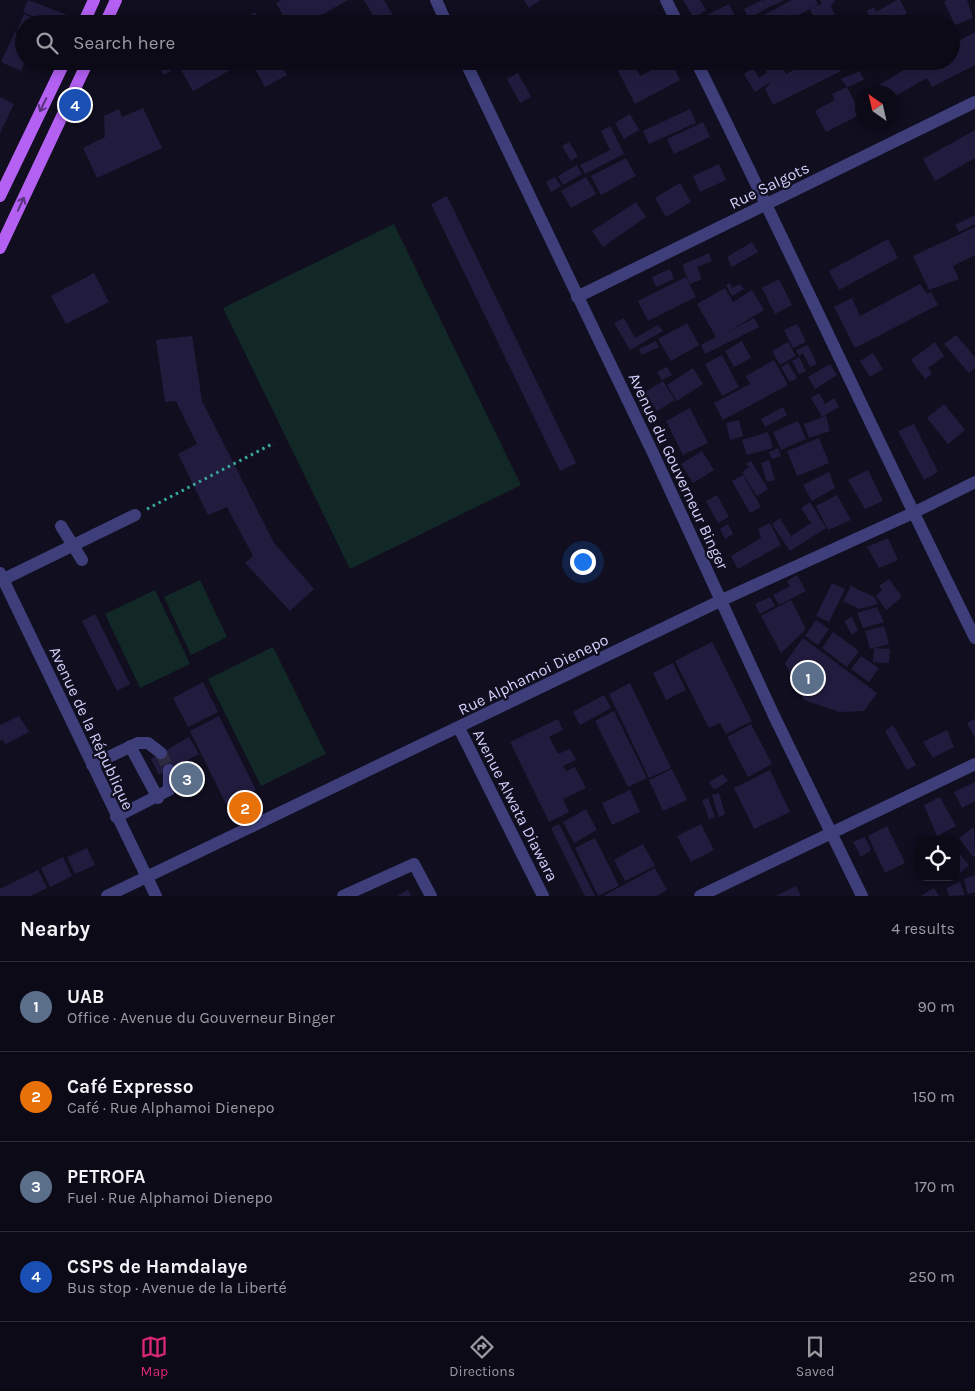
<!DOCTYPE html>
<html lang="en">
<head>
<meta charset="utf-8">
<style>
	:root { --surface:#0c0a17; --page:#1a1824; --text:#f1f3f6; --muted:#9a9aa1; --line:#2c2b36; --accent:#db2777 }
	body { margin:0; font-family:Karla,sans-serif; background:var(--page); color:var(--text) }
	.controls { position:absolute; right:15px; bottom:15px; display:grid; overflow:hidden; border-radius:10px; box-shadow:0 2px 12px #0003 }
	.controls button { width:45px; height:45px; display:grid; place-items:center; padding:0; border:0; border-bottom:1px solid var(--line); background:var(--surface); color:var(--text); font:25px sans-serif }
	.compass { position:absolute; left:855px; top:85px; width:45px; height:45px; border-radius:50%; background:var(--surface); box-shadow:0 2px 12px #0003; rotate:326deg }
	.you { position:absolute; left:582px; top:561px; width:18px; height:18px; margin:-12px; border:4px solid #fff; border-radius:50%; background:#1a73e8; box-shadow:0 0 0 8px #1a73e833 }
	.badge { display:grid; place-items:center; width:32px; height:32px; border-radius:50%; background:var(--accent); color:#fff; font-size:16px; font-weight:700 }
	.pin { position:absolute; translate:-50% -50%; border:2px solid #fff; box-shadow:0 1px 5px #0006 }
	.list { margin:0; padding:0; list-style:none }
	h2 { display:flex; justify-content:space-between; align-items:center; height:65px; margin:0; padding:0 20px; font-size:21px }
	h2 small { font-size:16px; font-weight:400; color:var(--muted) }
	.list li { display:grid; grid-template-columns:32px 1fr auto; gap:15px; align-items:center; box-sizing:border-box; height:90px; padding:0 20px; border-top:1px solid var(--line) }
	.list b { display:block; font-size:19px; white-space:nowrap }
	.list p { margin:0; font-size:16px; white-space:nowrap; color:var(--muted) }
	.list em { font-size:16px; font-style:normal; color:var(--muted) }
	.icon { flex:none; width:28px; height:28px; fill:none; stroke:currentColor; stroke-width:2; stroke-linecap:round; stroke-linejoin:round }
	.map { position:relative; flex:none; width:975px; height:896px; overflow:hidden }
	.search { position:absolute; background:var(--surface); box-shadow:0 2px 12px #0003; left:15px; right:15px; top:15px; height:55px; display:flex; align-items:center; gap:12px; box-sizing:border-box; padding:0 18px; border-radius:28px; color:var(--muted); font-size:19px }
	.sheet { height:425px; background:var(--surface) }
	nav { display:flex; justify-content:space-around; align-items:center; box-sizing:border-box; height:70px; border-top:1px solid var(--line); background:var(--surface); font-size:14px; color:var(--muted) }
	nav a { display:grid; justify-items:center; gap:2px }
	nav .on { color:var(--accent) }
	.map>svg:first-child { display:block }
	.garden { fill:#122826 }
	.building { fill:#211c3e }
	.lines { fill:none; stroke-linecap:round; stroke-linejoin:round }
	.minor-tunnel { stroke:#2d2b40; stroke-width:12; stroke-dasharray:12 6; stroke-linecap:butt }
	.path { stroke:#37a89b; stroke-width:3; stroke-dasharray:2.5 4; stroke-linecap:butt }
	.minor { stroke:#3d3e7a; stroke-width:12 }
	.major { stroke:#b360f3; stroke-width:12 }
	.oneway { stroke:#59337e }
	.labels { text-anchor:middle; stroke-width:4.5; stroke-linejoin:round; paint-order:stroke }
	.street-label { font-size:16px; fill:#d2d0fb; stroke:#100e1f }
</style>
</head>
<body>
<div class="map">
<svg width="975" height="896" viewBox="0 0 975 896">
	<rect width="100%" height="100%" fill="#100e1f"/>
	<path class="garden" d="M394,224L521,485L350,569L223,308Z
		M200,580L227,637L191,655L164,597Z
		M155,590L190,664L140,688L105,614Z
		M273,647L326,754L261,786L208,679Z"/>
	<path class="building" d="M28,0L67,15L64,24H51L23,12Z
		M282,0H348L306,24H288L276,3Z
		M364,0H384L398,24H378Z
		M524,0H540L529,8Z
		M683,0H700L706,10L694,18Z
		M762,0L767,8L749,19L744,9Z
		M763,0H785L767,8Z
		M792,0H816L818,5L781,24H747Z
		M820,0H835L831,6L839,24H828L827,21L817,24L810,9L822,4Z
		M897,0H900L907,13L893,21L888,24H854L869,16L867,11L874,7L876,12Z
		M947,0H967L973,18L955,25L944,2Z
		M729,4L738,23L696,24L695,21Z
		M255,12L262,24H234Z
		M24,14L42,22L41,24H24V34L17,31Z
		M15,32L24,36L25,61L21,71L1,62Z
		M975,32V65L932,87L927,78L892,98V92H867L919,61H951V45Z
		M155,61H170L174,69L164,75Z
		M176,61H246L193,91Z
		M255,61H279L287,75L265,87L252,63Z
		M319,61H333L322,67Z
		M501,61H513L504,67Z
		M617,61H632L640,76L671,61L680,80L635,104L614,63Z
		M767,61H779L786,74L811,61H836L841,71L773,105L765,89L772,81L755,92L744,74L753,68L759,78L767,73L762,64Z
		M783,61H805L788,71Z
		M860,71L864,80L847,87L841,79Z
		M518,73L531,97L520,103L507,79Z
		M847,87L861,114L826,132L815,111L835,100L832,94Z
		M0,97L14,104L0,133Z
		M143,108L162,148L97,178L83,148L105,137L104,116L119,109L122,117Z
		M690,109L696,123L649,144L643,131Z
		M630,114L639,130L624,139L615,123Z
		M703,122L710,137L674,154L667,139Z
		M610,126L624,154L585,174L580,165L610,150L601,131Z
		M975,130V158L935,181L923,159Z
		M569,142L578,156L571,161L562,146Z
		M626,158L636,176L601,195L591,176Z
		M719,164L726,180L700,192L693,176Z
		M577,165L582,174L563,185L558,176Z
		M555,177L561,186L551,192L546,182Z
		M586,177L596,194L571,208L561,191Z
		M680,183L691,202L666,217L655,198Z
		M447,196L576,463L560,471L431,204Z
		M636,202L646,217L603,247L592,231Z
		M975,215V224L959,232L955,225Z
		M975,227V255L953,266L959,279L929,290L913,256Z
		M888,239L898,258L839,290L829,271Z
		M752,242L758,252L732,267L727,257Z
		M709,253L712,261L697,267L702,279L690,284L682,265Z
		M670,269L674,279L656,287L652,277Z
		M94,273L109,302L66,324L51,296Z
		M686,277L696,297L648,321L638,301Z
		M779,279L792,305L775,314L762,288Z
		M730,283L732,288L740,284L744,289L732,296L726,285Z
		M920,284L927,294L931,292L938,305L855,348L834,307L852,298L860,316Z
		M725,288L733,302L752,290L764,310L726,333L754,318L759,327L705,354L701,345L716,337L697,304Z
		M624,318L635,338L658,325L663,331L630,350L614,323Z
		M687,323L699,345L671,361L658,339Z
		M797,324L806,342L793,348L784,330Z
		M956,335L975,357V368L969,373L944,344Z
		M192,336L202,401L274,543L314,589L290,611L245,563L253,556L227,507L208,515L178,454L197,444L176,401L165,402L156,340Z
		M656,341L659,347L642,355L639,349Z
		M742,341L751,358L734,367L725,351Z
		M788,342L796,356L780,365L772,351Z
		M935,342L944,356L928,368L932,374L925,379L911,360Z
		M808,345L817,364L810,367L803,353L799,356L796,350Z
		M873,353L883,369L870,377L860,361Z
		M722,355L739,387L722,396L705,364Z
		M799,357L806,371L799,374L792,361Z
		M774,360L788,385L723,420L714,403L750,384L746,376Z
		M788,363L797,378L790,382L781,367Z
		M830,364L837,375L815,389L808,377Z
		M667,367L672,375L662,380L657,372Z
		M693,368L703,384L677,401L667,385Z
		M663,381L675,400L657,411L645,392Z
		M819,393L825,404L834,398L839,407L822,417L811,398Z
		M944,404L965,430L948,444L927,418Z
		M783,407L787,415L765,427L761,419Z
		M690,408L708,443L683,455L666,421Z
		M826,416L830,431L809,438L804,424Z
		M739,420L743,436L730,440L726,423Z
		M798,421L806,439L781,450L773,432Z
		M914,424L938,472L924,480L898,431Z
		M768,432L773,448L747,455L742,440Z
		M819,438L829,463L797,476L787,451Z
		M778,448L781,456L772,459L769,452Z
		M702,451L714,470L693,483L681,464Z
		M769,460L775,480L767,482L761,463Z
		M751,461L768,489L757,496L742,472L749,467L746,464Z
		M868,470L883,501L865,509L848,480Z
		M829,472L835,488L812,501L803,485Z
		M743,475L761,507L750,513L732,481Z
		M717,495L729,517L718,523L706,501Z
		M837,495L851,520L828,530L816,506Z
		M810,502L826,528L790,551L772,524L780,518L791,536L811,523L801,508Z
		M770,523L781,545L738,569L731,556L761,538L758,529Z
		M728,524L733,534L725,539L720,529Z
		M888,538L898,560L879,568L867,547Z
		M797,575L806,591L779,605L773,595L790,586L787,581Z
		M889,579L902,597L886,610L876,596L882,590L879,586Z
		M832,583L845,589L829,622L816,616Z
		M851,586L874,597L878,604L859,609L843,601Z
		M770,597L775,606L760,614L755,604Z
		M791,600L806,629L781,653L761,616Z
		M877,607L884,622L863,628L857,613Z
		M95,614L130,684L117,691L82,621Z
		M852,617L858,630L852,635L844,621Z
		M816,620L829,629L818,645L805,636Z
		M884,626L889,644L870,649L865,631Z
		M833,632L859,651L847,667L822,648Z
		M803,638L877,693L864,711L839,712L804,700L785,663Z
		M712,642L752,721L726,734L720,723L709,728L675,661Z
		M874,648L890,649L889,663L873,662Z
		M861,656L879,668L869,682L851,669Z
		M673,663L686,690L666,700L653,673Z
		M203,682L218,712L188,727L173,698Z
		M630,683L671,768L649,778L609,694Z
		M604,695L611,708L580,725L573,712Z
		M614,711L647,778L628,787L595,721Z
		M19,716L29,732L6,744L2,740L0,741V725Z
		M219,716L256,790L226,804L190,731Z
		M558,719L563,730L549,737L558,754L570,749L576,760L563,766L566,771L575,767L586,788L563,799L569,812L549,822L510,742Z
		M975,719V738L967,723Z
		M751,724L772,764L748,777L727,737Z
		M893,725L916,765L907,770L885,731Z
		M947,730L954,747L933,758L923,742Z
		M189,737L199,754L159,775L151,759Z
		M672,769L687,800L663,811L649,780Z
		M770,770L790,812L754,829L734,788Z
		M723,774L728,781L714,790L709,782Z
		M975,782V801L962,808L954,792Z
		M630,790L640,812L612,825L602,803Z
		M719,793L725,814L719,818L712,795Z
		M254,796L260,807L235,819L230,808Z
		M940,797L956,826L937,836L924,805Z
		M708,798L715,817L709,819L702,800Z
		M586,809L597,830L574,843L563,822Z
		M559,824L595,896H585L551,828Z
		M701,824L714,850L691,862L677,836Z
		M887,826L905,863L885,873L868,836Z
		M974,827L975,856L973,857L959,838Z
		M865,837L871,850L861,857L853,842Z
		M595,838L619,886L598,896L575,848Z
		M643,844L655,866L625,881L614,860Z
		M87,848L95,865L75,874L67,857Z
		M956,850L969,865L956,877Z
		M63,857L72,876L50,887L41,868Z
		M655,868L667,890L656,896H603Z
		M38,870L47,888L31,896H0V889Z
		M975,875V892L968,894L964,879Z
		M960,882L965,895L949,896L946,888Z
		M796,886L801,896H776Z
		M934,888L939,896H921Z
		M408,890L411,896H397Z"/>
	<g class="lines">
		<path class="minor-tunnel" d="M161,753L169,770"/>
		<path class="path" d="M147,509L274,443"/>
		<path class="minor" d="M436,0L447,24
			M666,0L678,24
			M465,61L653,453L775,718L862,896
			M696,61C791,252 880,447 975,638
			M577,297L975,102
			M61,526L82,560
			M0,573L156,896
			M0,581L135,515
			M459,728L543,896
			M130,746L158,798
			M92,765L138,743H148L161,753
			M116,817L169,790V770
			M107,896L722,600L913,513L975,482
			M343,896L414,864L431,896
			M700,896L975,764"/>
		<path class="major" d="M83,24L94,0
			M105,24L116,0
			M0,196L65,61
			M0,248L88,61"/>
	</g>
	<defs><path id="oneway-shaft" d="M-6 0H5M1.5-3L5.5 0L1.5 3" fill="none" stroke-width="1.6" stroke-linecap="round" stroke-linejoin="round" transform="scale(1.25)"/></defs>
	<g class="oneway">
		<use href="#oneway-shaft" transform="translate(43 105) rotate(116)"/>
		<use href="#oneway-shaft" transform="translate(21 204) rotate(-65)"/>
	</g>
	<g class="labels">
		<g class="street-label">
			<text transform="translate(769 185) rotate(-26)" y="6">Rue Salgots</text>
			<text transform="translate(679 471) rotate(65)" y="6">Avenue du Gouverneur Binger</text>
			<text transform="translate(533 674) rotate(-26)" y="6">Rue Alphamoi Dienepo</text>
			<text transform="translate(92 728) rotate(65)" y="6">Avenue de la République</text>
			<text transform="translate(516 805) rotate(63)" y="6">Avenue Alwata Diawara</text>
		</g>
	</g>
</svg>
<div class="controls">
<button><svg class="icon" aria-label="locate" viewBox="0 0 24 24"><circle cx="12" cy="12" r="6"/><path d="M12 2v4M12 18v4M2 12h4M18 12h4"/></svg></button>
</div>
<svg class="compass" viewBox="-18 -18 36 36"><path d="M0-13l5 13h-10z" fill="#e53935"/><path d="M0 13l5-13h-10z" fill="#9a9aa1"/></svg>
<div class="you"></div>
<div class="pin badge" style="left:808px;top:678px;background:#5c6f8a">1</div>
<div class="pin badge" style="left:245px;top:808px;background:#e8710a">2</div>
<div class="pin badge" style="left:187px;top:779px;background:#5c6f8a">3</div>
<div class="pin badge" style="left:75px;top:105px;background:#1a4fb4">4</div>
<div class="search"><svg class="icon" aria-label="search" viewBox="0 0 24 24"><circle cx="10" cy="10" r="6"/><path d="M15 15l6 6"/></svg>Search here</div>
</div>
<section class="sheet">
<h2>Nearby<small>4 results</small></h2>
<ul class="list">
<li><span class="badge" style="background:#5c6f8a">1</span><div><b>UAB</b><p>Office · Avenue du Gouverneur Binger</p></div><em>90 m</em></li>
<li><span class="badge" style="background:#e8710a">2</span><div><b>Café Expresso</b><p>Café · Rue Alphamoi Dienepo</p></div><em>150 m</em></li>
<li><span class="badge" style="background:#5c6f8a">3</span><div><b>PETROFA</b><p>Fuel · Rue Alphamoi Dienepo</p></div><em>170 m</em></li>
<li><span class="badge" style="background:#1a4fb4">4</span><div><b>CSPS de Hamdalaye</b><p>Bus stop · Avenue de la Liberté</p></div><em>250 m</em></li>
</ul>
</section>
<nav>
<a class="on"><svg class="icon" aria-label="map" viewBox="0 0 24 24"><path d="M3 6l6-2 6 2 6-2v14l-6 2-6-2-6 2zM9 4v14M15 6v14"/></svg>Map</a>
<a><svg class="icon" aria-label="directions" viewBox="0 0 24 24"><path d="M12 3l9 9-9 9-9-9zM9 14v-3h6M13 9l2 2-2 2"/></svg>Directions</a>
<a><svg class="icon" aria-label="saved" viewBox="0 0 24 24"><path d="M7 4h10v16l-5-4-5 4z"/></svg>Saved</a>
</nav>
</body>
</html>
